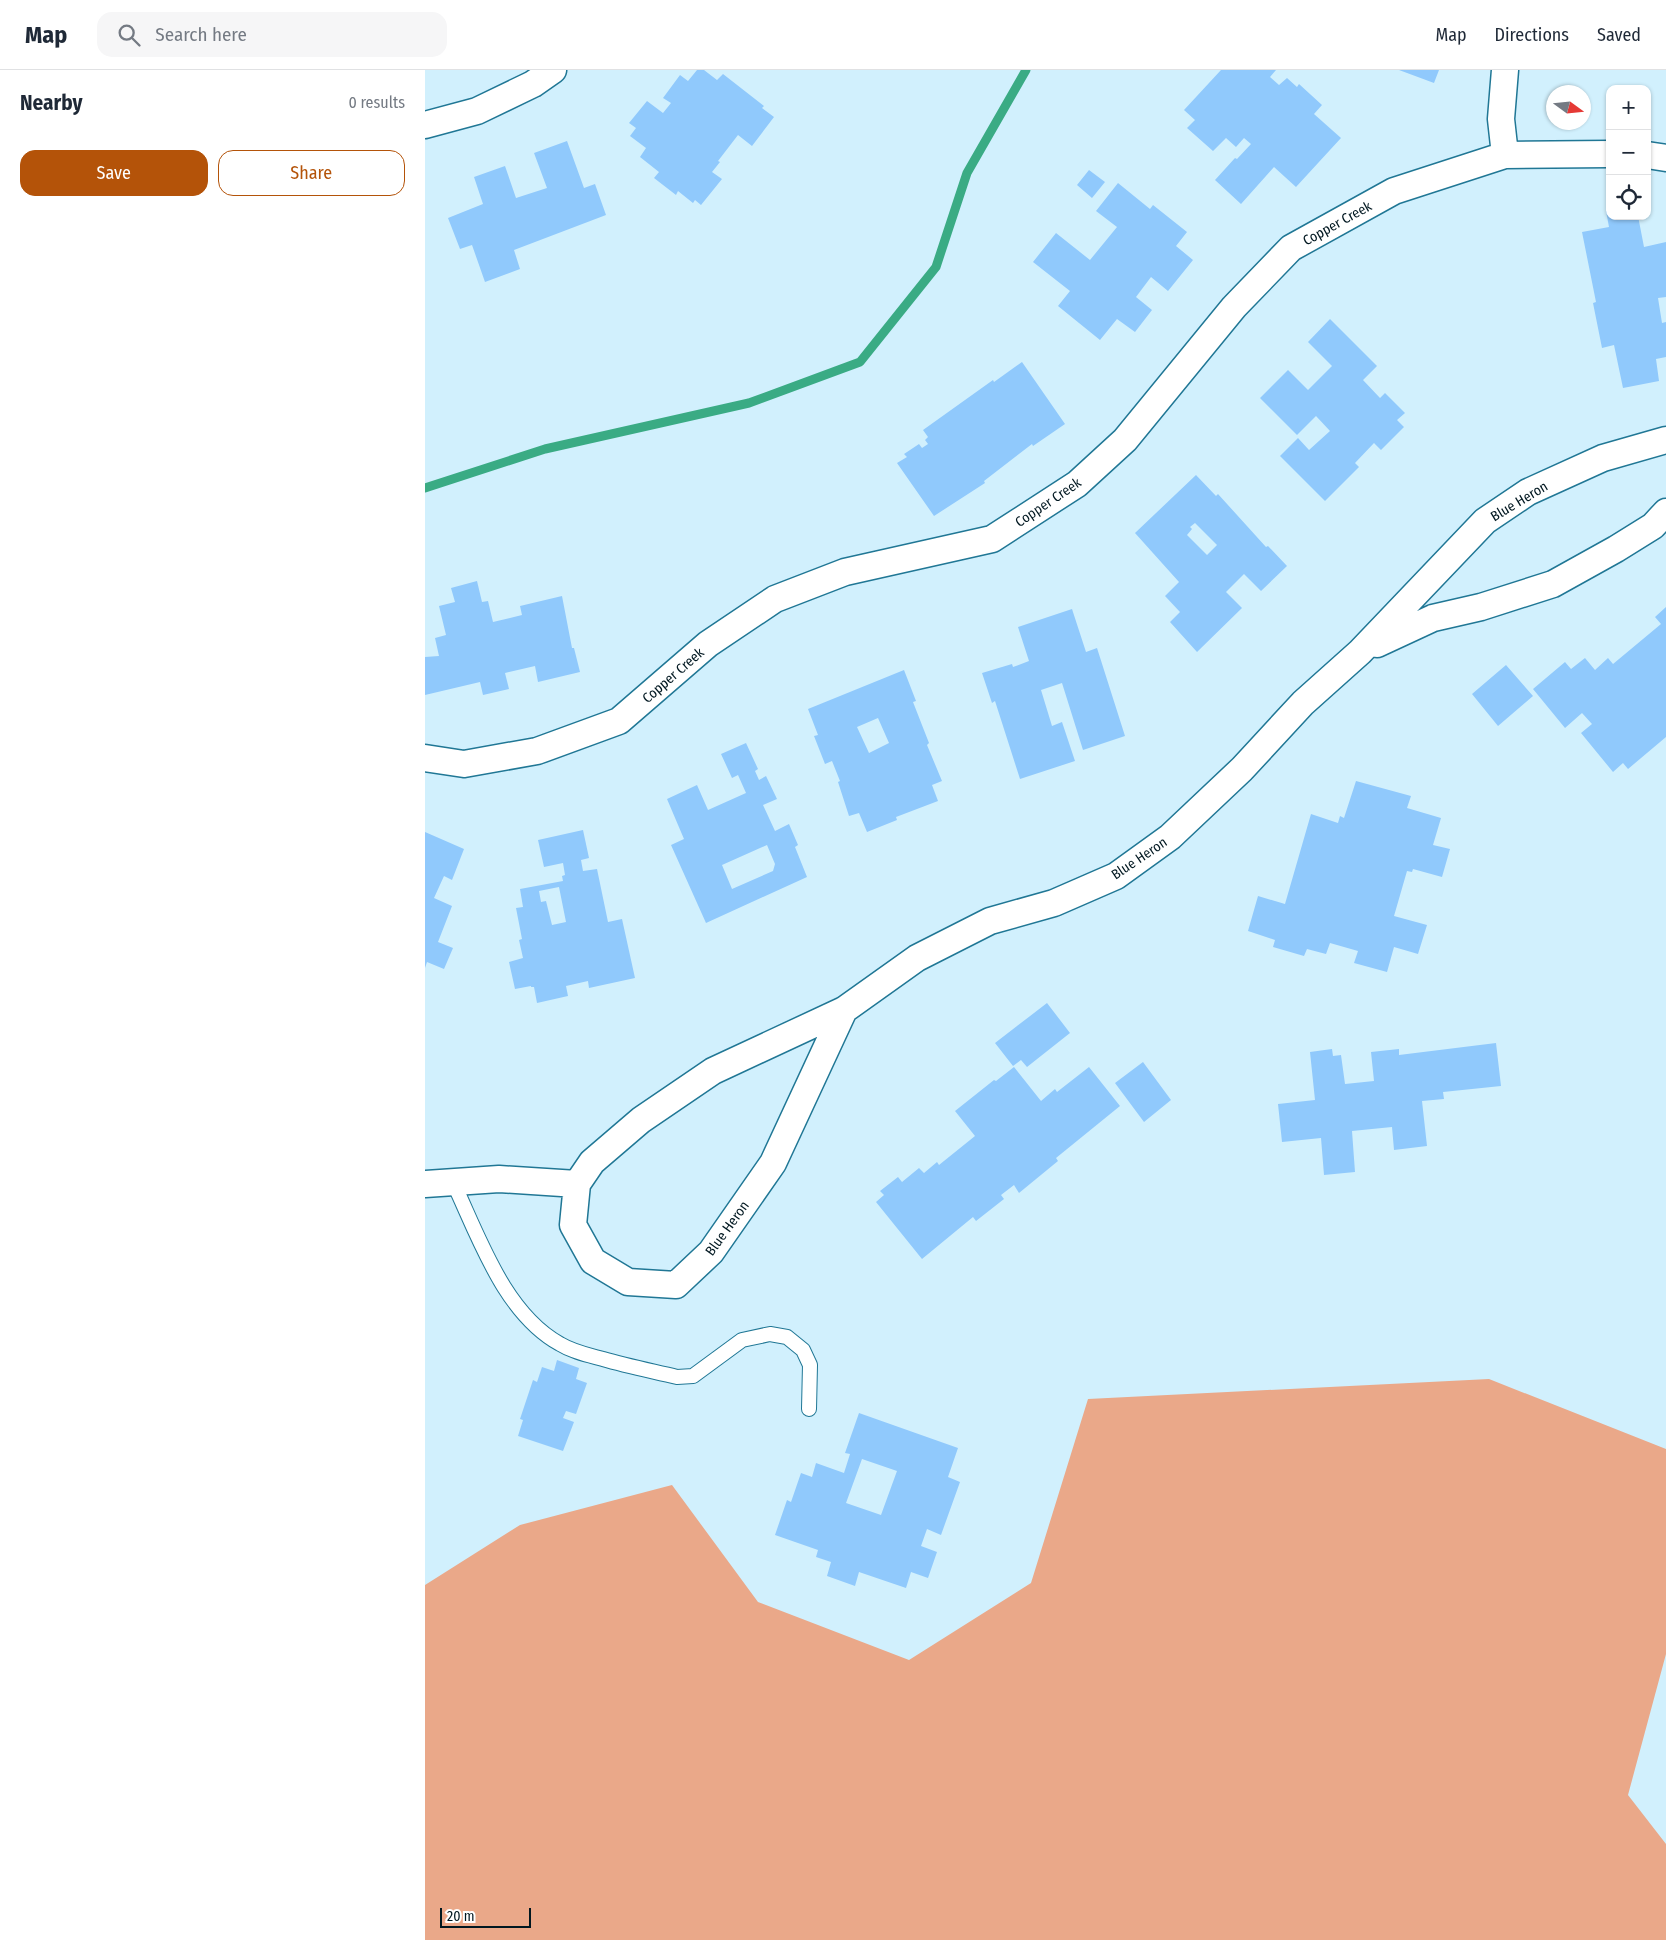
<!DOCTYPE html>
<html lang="en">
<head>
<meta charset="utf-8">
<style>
	:root { --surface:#fff; --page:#f6f6f7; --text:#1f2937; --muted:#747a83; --line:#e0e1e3; --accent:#b45309 }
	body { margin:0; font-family:"Fira Sans Condensed",sans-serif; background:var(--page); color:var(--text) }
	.controls { position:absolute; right:15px; top:15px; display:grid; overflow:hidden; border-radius:10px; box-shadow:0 1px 4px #0004 }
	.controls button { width:45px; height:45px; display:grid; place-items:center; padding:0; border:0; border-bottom:1px solid var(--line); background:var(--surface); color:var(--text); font:25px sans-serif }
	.compass { position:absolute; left:1121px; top:15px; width:45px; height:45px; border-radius:50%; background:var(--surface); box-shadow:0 1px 4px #0004; rotate:105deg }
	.scale { position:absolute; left:15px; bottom:12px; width:91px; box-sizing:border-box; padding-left:5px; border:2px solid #001720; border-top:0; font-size:14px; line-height:18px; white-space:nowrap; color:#001720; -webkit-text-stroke:4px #fff; paint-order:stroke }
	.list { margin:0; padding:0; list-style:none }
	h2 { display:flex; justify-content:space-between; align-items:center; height:65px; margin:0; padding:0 20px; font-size:21px }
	h2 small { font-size:16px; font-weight:400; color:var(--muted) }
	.actions { display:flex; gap:10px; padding:15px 20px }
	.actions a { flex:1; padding:11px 0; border:1px solid var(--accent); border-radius:15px; text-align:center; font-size:18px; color:var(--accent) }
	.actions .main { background:var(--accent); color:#fff }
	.icon { flex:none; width:28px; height:28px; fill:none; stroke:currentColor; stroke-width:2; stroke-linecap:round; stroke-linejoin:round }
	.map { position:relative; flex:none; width:1241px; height:1870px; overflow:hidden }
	header { display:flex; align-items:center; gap:30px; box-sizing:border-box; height:70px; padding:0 25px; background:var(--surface); border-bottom:1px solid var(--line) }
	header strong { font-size:24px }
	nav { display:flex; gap:28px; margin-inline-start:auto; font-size:18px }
	.search { width:350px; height:45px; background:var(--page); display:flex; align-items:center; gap:12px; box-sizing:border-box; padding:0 18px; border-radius:15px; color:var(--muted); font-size:19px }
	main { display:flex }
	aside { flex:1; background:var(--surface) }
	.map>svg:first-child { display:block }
	.green { fill:#eaa889 }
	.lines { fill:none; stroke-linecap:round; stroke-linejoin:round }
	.stream { stroke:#3aab84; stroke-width:9 }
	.building { fill:#90c9fc; fill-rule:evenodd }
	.lane-casing { stroke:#207795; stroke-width:16 }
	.street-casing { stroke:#207795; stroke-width:29 }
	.lane { stroke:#fff; stroke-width:14 }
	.street { stroke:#fff; stroke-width:26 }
	.labels { text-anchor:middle; stroke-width:4.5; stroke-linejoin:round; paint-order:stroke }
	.street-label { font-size:14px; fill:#001720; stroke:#fff }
</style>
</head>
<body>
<header>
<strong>Map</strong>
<div class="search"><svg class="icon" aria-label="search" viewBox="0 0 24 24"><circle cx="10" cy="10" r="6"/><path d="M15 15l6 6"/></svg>Search here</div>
<nav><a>Map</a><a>Directions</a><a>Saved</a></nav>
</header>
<main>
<aside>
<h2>Nearby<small>0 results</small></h2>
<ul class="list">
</ul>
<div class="actions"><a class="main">Save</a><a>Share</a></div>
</aside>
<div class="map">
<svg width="1241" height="1870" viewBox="0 0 1241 1870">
	<rect width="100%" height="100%" fill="#d1f0fd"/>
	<path class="green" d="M1064,1309L1241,1379V1584L1203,1725L1241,1774V1870H0V1515L95,1455L247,1415L333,1532L484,1590L606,1513L663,1329Z"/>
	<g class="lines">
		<path class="stream" d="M0,418L120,379L324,333L435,292L511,197L542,103L601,0"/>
	</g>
	<path class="building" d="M272,0H279L292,10L298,4L339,36L337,38L349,47L327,76L313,65L293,91L295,92L287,102L297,109L276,135L270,130L268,133L253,121L251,125L229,108L234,102L215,87L221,78L205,66L211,58L204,53L222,31L238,43L246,33L238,28L255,5L263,11Z
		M796,0H851L845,7L854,15L862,8L872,17L874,14L897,35L889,44L916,68L871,117L849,97L816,134L790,110L810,88L812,89L826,74L819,68L811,77L801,68L788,81L762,58L770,50L759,40Z
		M974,0H1014L1009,13Z
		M142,71L159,118L170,114L181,145L89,180L95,199L60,212L47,175L35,179L23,148L58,134L49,107L80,96L91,128L122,118L109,83Z
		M664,100L680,112L667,128L652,115Z
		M693,113L725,139L728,135L762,162L751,176L768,190L743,221L726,207L711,227L727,240L710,262L692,249L675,270L633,236L645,221L608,192L631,163L665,190L692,157L671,141Z
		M1185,140V146H1213L1219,177L1241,172V227L1233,228L1237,253L1241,252V287L1231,289L1234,311L1198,318L1189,275L1177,278L1168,233L1171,232L1157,162L1184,157L1181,141Z
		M905,249L952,296L938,310L955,328L960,323L980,343L972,350L979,357L956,380L949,373L930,393L934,397L900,431L855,386L873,368L884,380L905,361L891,346L872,365L835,328L863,300L883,320L907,296L883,272Z
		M597,292L640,354L608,376L607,374L559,411L560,413L509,446L472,393L482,387L479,384L494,374L497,378L503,374L500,370L503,367L498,360L568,310L569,312Z
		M771,405L791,426L793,424L841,477L843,476L862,496L836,521L819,504L801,522L817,538L772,582L745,552L755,542L740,526L754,512L710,463ZM770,453L792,475L782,485L762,465L767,459L765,457Z
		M52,511L57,532L63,531L68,552L97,545L95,536L137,526L147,578H149L155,602L113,612L110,596L80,603L84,619L58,625L55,612L0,625V587L14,586L10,568L21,565L14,536L30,532L26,518Z
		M1241,537V667L1203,699L1198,693L1188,702L1156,663L1167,654L1157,643L1140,658L1108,619L1140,592L1146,599L1160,588L1170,600L1183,588L1188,594L1236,554L1230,547Z
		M647,539L661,582L672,578L700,666L658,680L637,613L616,620L627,656L637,652L650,691L595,709L570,631L567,633L557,603L587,594L588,597L604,591L593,557Z
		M1081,595L1108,626L1073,656L1047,624Z
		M479,600L491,631L488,632L504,673L502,675L517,711L507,715L513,731L471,747L472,750L442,762L434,743L424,746L413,712L415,711L407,691L400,694L389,666L393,665L383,639ZM453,648L464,673L444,683L432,657Z
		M321,673L333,699L330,701L334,710L341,706L352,729L338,735L350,761L364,754L373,775L370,777L382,807L281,853L246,775L259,769L242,729L272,715L283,740L321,723L313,705L307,708L296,684ZM342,775L350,794L348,801L307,819L297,795Z
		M931,711L986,726L982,738L1016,748L1008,775L1025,779L1017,807L988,799L987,802L982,801L969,846L1002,855L993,884L969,877L962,902L929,893L933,881L905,873L901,884L882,879L879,886L848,877L850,870L823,861L833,826L860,834L886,744L913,753L915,746L919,748Z
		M158,760L164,788L156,790L158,801L172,799L183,852L197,849L210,908L164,918L163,911L141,916L143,926L112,933L109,917H106V916L90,919L84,892L98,888L94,870L97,869L91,838L98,837L95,819L138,811L137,806L140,805L138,793L119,797L113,770ZM134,817L141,852L127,855L121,831L116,832L114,821Z
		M0,762L39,779L27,810L19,806L9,828L27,836L13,872L28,878L19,899L2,892L0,898Z
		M622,933L645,963L602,997L596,990L588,996L570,973Z
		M1071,973L1076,1016L1018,1022L1019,1029L997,1031L1002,1076L969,1080L967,1057L927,1061L930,1102L899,1105L896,1068L857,1072L853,1034L890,1030L885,982L907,979L908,986L916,985L920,1014L949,1011L946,982L974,979V985Z
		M718,992L746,1030L719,1052L690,1013Z
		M589,997L616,1031L630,1019L632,1022L664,997L695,1036L631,1088L633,1091L594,1123L589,1115L576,1125L579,1129L551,1151L548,1147L497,1189L451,1132L459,1125L455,1121L473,1107L477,1112L494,1098L499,1103L512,1092L514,1095L550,1066L530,1041L569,1010L571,1011Z
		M132,1290L154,1298L151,1309L162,1313L151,1344L141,1341L138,1348L149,1352L138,1381L93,1366L98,1350L95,1349L108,1310L112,1312L117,1297L129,1301Z
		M434,1343L533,1378L523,1407L535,1412L516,1465L502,1459L496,1476L512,1482L503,1508L486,1502L481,1518L434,1502L430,1516L402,1506L406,1492L391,1487L393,1480L350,1465L362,1430L366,1432L376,1403L387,1407L391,1393L419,1403L425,1384L420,1383ZM437,1389L472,1401L456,1445L421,1433Z"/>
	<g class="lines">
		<g class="lane-casing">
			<path id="lane" d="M28,1112C54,1167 79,1243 135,1274C148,1282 163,1285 178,1289C202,1296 227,1301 252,1307L268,1306L317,1270L345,1264L362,1267L378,1280L385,1295L384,1339"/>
		</g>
		<g class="street-casing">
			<path id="street" d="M1080,0L1076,49L1080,85
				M0,55L52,41L108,14L128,0
				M1222,85L1241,88
				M952,574L1008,548L1056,537L1128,514L1191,479L1228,456L1241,442
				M0,688L39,694L112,681L194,651L283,574L350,529L420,502L567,469L652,414L700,370L809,237L866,178L969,121L1080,85L1185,84
				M419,940L348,1093L286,1182L251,1215L203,1212L168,1191L148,1155L152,1114L167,1092L216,1050L288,1001L419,940L492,888L565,851L629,833L691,806L745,767L817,699L878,633L935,582L1060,451L1103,422L1178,388L1241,370
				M0,1114L74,1109L152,1114"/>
		</g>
		<use href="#lane" class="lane"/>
		<use href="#street" class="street"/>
	</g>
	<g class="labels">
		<g class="street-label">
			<text transform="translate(912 153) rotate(-29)" y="5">Copper Creek</text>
			<text transform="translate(1094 431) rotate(-31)" y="5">Blue Heron</text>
			<text transform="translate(623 432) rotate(-34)" y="5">Copper Creek</text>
			<text transform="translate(248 605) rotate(-41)" y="5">Copper Creek</text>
			<text transform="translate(714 788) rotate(-34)" y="5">Blue Heron</text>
			<text transform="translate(302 1158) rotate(-54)" y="5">Blue Heron</text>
		</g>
	</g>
</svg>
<div class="controls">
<button>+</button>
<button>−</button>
<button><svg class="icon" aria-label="locate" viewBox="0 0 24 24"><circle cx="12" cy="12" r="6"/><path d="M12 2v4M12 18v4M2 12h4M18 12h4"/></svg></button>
</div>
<svg class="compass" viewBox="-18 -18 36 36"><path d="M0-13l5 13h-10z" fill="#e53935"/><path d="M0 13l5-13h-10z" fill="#747a83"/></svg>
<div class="scale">20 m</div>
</div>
</main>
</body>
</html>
